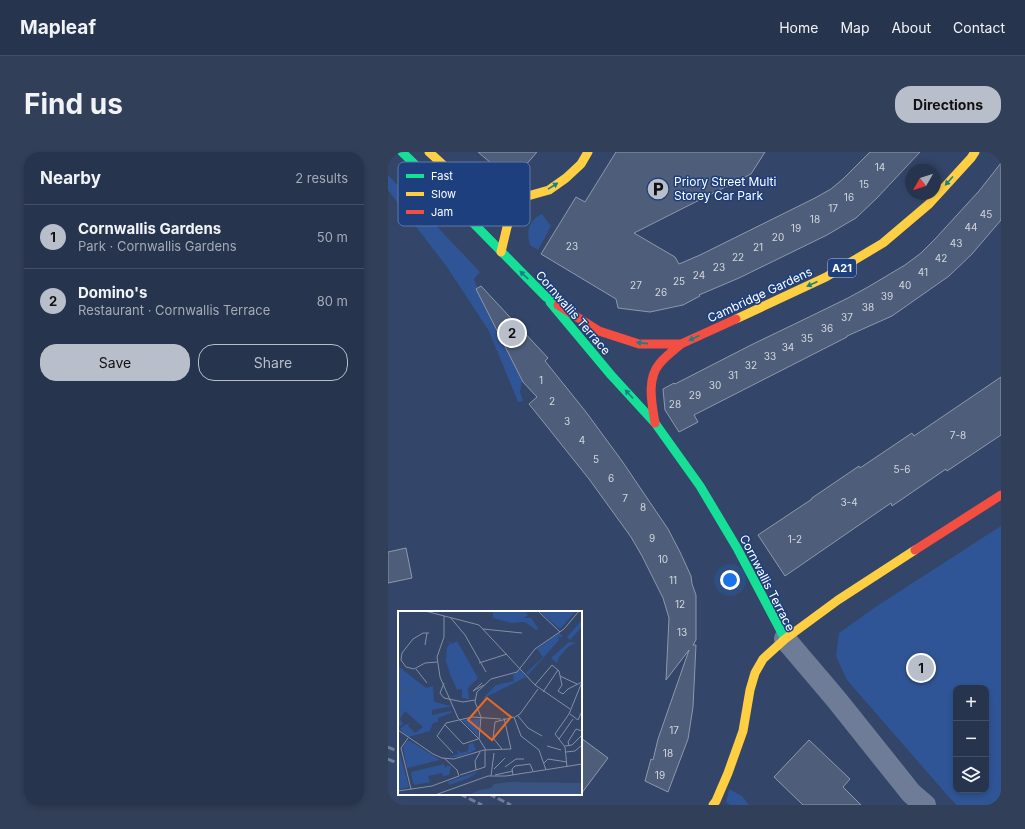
<!DOCTYPE html>
<html lang="en">
<head>
<meta charset="utf-8">
<style>
	:root { --surface:#26344e; --page:#323f58; --text:#f1f3f6; --muted:#a4aab6; --line:#424f66; --accent:#b8beca }
	body { margin:0; font-family:Inter,sans-serif; background:var(--page); color:var(--text) }
	.controls { position:absolute; right:12px; bottom:12px; display:grid; overflow:hidden; border-radius:8px; box-shadow:0 2px 6px #0003 }
	.controls button { width:36px; height:36px; display:grid; place-items:center; padding:0; border:0; border-bottom:1px solid var(--line); background:var(--surface); color:var(--text); font:20px sans-serif }
	.compass { position:absolute; left:517px; top:12px; width:36px; height:36px; border-radius:50%; background:var(--surface); box-shadow:0 2px 6px #0003; rotate:231deg }
	.you { position:absolute; left:342px; top:428px; width:14px; height:14px; margin:-10px; border:3px solid #fff; border-radius:50%; background:#1a73e8; box-shadow:0 0 0 6px #1a73e833 }
	.badge { display:grid; place-items:center; width:26px; height:26px; border-radius:50%; background:var(--accent); color:#111; font-size:13px; font-weight:700 }
	.pin { position:absolute; translate:-50% -50%; border:2px solid #fff; box-shadow:0 1px 4px #0006 }
	.list { margin:0; padding:0; list-style:none }
	h2 { display:flex; justify-content:space-between; align-items:center; height:52px; margin:0; padding:0 16px; font-size:17px }
	h2 small { font-size:13px; font-weight:400; color:var(--muted) }
	.list li { display:grid; grid-template-columns:26px 1fr auto; gap:12px; align-items:center; box-sizing:border-box; height:64px; padding:0 16px; border-top:1px solid var(--line) }
	.list b { display:block; font-size:15px; white-space:nowrap }
	.list p { margin:0; font-size:13px; white-space:nowrap; color:var(--muted) }
	.list em { font-size:13px; font-style:normal; color:var(--muted) }
	.actions { display:flex; gap:8px; padding:12px 16px }
	.actions a { flex:1; padding:9px 0; border:1px solid var(--accent); border-radius:16px; text-align:center; font-size:14px; color:var(--accent) }
	.actions .main { background:var(--accent); color:#111 }
	.icon { flex:none; width:22px; height:22px; fill:none; stroke:currentColor; stroke-width:2; stroke-linecap:round; stroke-linejoin:round }
	.map { position:relative; flex:none; width:613px; height:653px; overflow:hidden; border-radius:16px }
	header { display:flex; align-items:center; gap:24px; box-sizing:border-box; height:56px; padding:0 20px; background:var(--surface); border-bottom:1px solid var(--line) }
	header strong { font-size:19px }
	nav { display:flex; gap:22px; margin-inline-start:auto; font-size:14px }
	.intro { display:flex; align-items:center; justify-content:space-between; box-sizing:border-box; height:96px; padding:0 24px }
	h1 { margin:0; font-size:28px }
	.button { padding:10px 18px; border-radius:16px; background:var(--accent); color:#111; font-size:14px; font-weight:700 }
	main { display:flex; gap:24px; padding:0 24px }
	aside { flex:1; background:var(--surface); border-radius:16px; box-shadow:0 2px 6px #0003 }
	.map>svg:first-child { display:block }
	.green { fill:#305596; fill-rule:evenodd }
	.building { fill:#4e5e7a; stroke:#8c98ad }
	.lines { fill:none; stroke-linecap:round; stroke-linejoin:round }
	.street { stroke:#6e7c97; stroke-width:22 }
	.fast { stroke:#16e098; stroke-width:9 }
	.slow { stroke:#ffcf43; stroke-width:9 }
	.jam { stroke:#f24e42; stroke-width:9 }
	.rail { stroke:#6f7d97; stroke-width:3; stroke-dasharray:7 3; stroke-linecap:butt }
	.oneway { fill:#1a7f88 }
	.labels { text-anchor:middle; stroke-width:3; stroke-linejoin:round; paint-order:stroke }
	.number-label { font-size:10px; fill:#d3d7de }
	.shield { fill:#1d3f7e; stroke:#bbc5d8; stroke-width:1 }
	.shield-label { font-size:11px; font-weight:bold; fill:#fff }
	.poi-label { font-size:12px; fill:#fff; stroke:#1d3f7e; text-anchor:start }
	.street-label { font-size:12px; fill:#fff; stroke:#1d3f7e }
	.inset-river { fill:none; stroke:#3a5481; stroke-width:2 }
	.inset-road { fill:none; stroke:#858fa4; stroke-width:1 }
	.view { fill:#ea6a24; fill-opacity:0.15; stroke:#ea6a24; stroke-width:2 }
	.inset-edge { fill:none; stroke:#fff; stroke-width:2 }
	.key { fill:#1d3f7e; stroke:#6179a5; stroke-width:1 }
	.key-label { font-size:11px; fill:#fff }
</style>
</head>
<body>
<header>
<strong>Mapleaf</strong>
<nav><a>Home</a><a>Map</a><a>About</a><a>Contact</a></nav>
</header>
<div class="intro"><h1>Find us</h1><a class="button">Directions</a></div>
<main>
<aside>
<h2>Nearby<small>2 results</small></h2>
<ul class="list">
<li><span class="badge">1</span><div><b>Cornwallis Gardens</b><p>Park · Cornwallis Gardens</p></div><em>50 m</em></li>
<li><span class="badge">2</span><div><b>Domino's</b><p>Restaurant · Cornwallis Terrace</p></div><em>80 m</em></li>
</ul>
<div class="actions"><a class="main">Save</a><a>Share</a></div>
</aside>
<div class="map">
<svg width="613" height="653" viewBox="0 0 613 653">
	<rect width="100%" height="100%" fill="#334568"/>
	<path class="green" d="M0,23L92,120L86,127L96,154L134,229L132,240L135,249L130,250L101,179L59,115L0,38Z
		M154,62L163,74L150,98L142,93C138,79 141,68 154,62Z
		M613,374V653H569L560,644L459,528L448,504L451,481L489,454ZM568,536H598V638H568Z
		M341,637L354,644L361,653H342L338,650Z"/>
	<path class="building" d="M90,0H149L124,29Z
		M228,0H377L363,22L246,81L287,105L291,112L312,103L427,46L443,37L456,26L482,0H532L489,46L468,66L461,70L439,83L351,126L311,143L312,144L295,153L262,160L230,156L228,147L153,102L188,45L197,50Z
		M613,11V68L584,102L561,124L504,164L459,184V185L306,263L310,270L291,280L277,258L275,237L286,231L287,232L363,193L419,166L460,146L480,135L517,113L533,101L547,87L591,39Z
		M93,134L160,206L157,209L198,260L234,309L280,377L292,400L303,424L304,432L308,443V488L305,493H308L305,555L300,587L280,640L257,629L263,607L265,608L270,587L301,498L278,528L281,466L275,446L254,404L243,385L201,327L141,252L149,245L135,230L88,137Z
		M613,225V283L559,319L558,317L504,354L503,351L397,424L370,383L424,347V346L471,314L472,316L524,281L526,284Z
		M18,396L24,426L0,431V400Z
		M193,586L220,606L193,642Z
		M421,588L462,627L455,635L473,653H415L386,625Z"/>
	<g class="lines">
		<path class="street" d="M397,487L448,547L523,641L537,653"/>
		<path class="fast" d="M14,0L43,28L158,145L170,153
			M162,150L223,223L267,271L312,334L349,396L397,487"/>
		<path class="slow" d="M41,0L64,21L80,33L103,44L129,47L161,38L178,26L193,12L200,0
			M113,100L119,75L129,47
			M348,167L438,125L495,91L541,52L583,6L587,0
			M325,653L328,649L340,621L355,579L362,538L367,521L375,507L397,487L450,448L527,398"/>
		<path class="jam" d="M170,153L211,179L251,192H293L348,167
			M267,271C264,252 258,227 272,211C278,204 286,198 293,192
			M527,398L613,343"/>
		<path class="rail" d="M0,595L11,600
			M0,607L11,612
			M72,642L94,653
			M101,642L123,653"/>
	</g>
	<defs><path id="oneway-solid" d="M-6-.8H1V-3.2L6.5 0L1 3.2V.8H-6Z"/></defs>
	<g class="oneway">
		<use href="#oneway-solid" transform="translate(561 29) rotate(132)"/>
		<use href="#oneway-solid" transform="translate(165 34) rotate(-32)"/>
		<use href="#oneway-solid" transform="translate(136 123) rotate(-136)"/>
		<use href="#oneway-solid" transform="translate(424 132) rotate(155)"/>
		<use href="#oneway-solid" transform="translate(306 186) rotate(155)"/>
		<use href="#oneway-solid" transform="translate(254 191) rotate(-174)"/>
		<use href="#oneway-solid" transform="translate(241 242) rotate(-133)"/>
	</g>
	<defs>
		<g id="parking-disc" transform="scale(1.15)"><circle r="9.5" fill="#b8beca" stroke="#1d3f7e"/><path d="M-3.5-5.5H1a3.5 3.5 0 0 1 0 7H-1V5.5H-3.5ZM-1-3.4V-.6H.8a1.4 1.4 0 0 0 0-2.8Z" fill="#111"/></g>
	</defs>
	<g fill-rule="evenodd">
		<use href="#parking-disc" x="270" y="37"/>
	</g>
	<g class="labels">
		<g class="number-label">
			<text x="492" y="19">14</text>
			<text x="476" y="36">15</text>
			<text x="461" y="49">16</text>
			<text x="445" y="60">17</text>
			<text x="598" y="66">45</text>
			<text x="427" y="71">18</text>
			<text x="583" y="79">44</text>
			<text x="408" y="80">19</text>
			<text x="390" y="89">20</text>
			<text x="568" y="95">43</text>
			<text x="184" y="98">23</text>
			<text x="370" y="99">21</text>
			<text x="350" y="109">22</text>
			<text x="553" y="110">42</text>
			<text x="331" y="119">23</text>
			<text x="535" y="124">41</text>
			<text x="311" y="127">24</text>
			<text x="291" y="133">25</text>
			<text x="248" y="137">27</text>
			<text x="517" y="137">40</text>
			<text x="273" y="144">26</text>
			<text x="499" y="148">39</text>
			<text x="480" y="159">38</text>
			<text x="459" y="169">37</text>
			<text x="439" y="180">36</text>
			<text x="419" y="190">35</text>
			<text x="400" y="199">34</text>
			<text x="382" y="208">33</text>
			<text x="363" y="217">32</text>
			<text x="345" y="227">31</text>
			<text x="153" y="232">1</text>
			<text x="327" y="237">30</text>
			<text x="307" y="247">29</text>
			<text x="164" y="253">2</text>
			<text x="287" y="256">28</text>
			<text x="179" y="273">3</text>
			<text x="570" y="287">7-8</text>
			<text x="194" y="292">4</text>
			<text x="208" y="311">5</text>
			<text x="514" y="321">5-6</text>
			<text x="223" y="330">6</text>
			<text x="237" y="350">7</text>
			<text x="461" y="354">3-4</text>
			<text x="255" y="359">8</text>
			<text x="264" y="390">9</text>
			<text x="407" y="391">1-2</text>
			<text x="275" y="411">10</text>
			<text x="285" y="432">11</text>
			<text x="292" y="456">12</text>
			<text x="294" y="484">13</text>
			<text x="286" y="582">17</text>
			<text x="280" y="605">18</text>
			<text x="272" y="627">19</text>
		</g>
		<rect class="shield" x="440" y="107" width="28" height="18" rx="3"/>
		<g class="shield-label">
			<text x="454" y="120">A21</text>
		</g>
		<g class="poi-label">
			<text x="286" y="34">Priory Street Multi<tspan x="286" dy="14">Storey Car Park</tspan></text>
		</g>
		<g class="street-label">
			<text transform="translate(372 143) rotate(-25)" y="4">Cambridge Gardens</text>
			<text transform="translate(185 161) rotate(49)" y="4">Cornwallis Terrace</text>
			<text transform="translate(379 431) rotate(63)" y="4">Cornwallis Terrace</text>
		</g>
	</g>
	<g transform="translate(10 459)">
		<rect width="184" height="184" fill="#334568"/>
		<path d="M95,0H127L130,4L126,7H133L140,17L138,19L127,11L114,12L95,7ZM141,0H177V1L162,18ZM184,9V16L172,29L169,26ZM161,22L165,25L162,27L160,24L161,29L130,64L128,62L145,46L139,38ZM47,29L54,33L59,30L80,67L70,77L71,88L64,87V78L59,79L52,63L48,50L49,36L52,33ZM171,31L178,32L171,35L161,46L159,52L153,47ZM0,55L28,77L35,75L36,91L54,95L34,99V104L52,100L55,101L40,107V111L35,112L32,120L10,126L2,118L5,115L11,112L10,115L17,122L25,116L7,100L2,108L5,113L0,117ZM122,59L128,66L84,88L98,74L116,70L115,64ZM81,108H82L80,125L64,109ZM9,130H12L42,149L9,157L5,137ZM75,132L78,139L61,146H50L61,143L58,138L63,142L70,140L71,133ZM0,136L11,176L0,179ZM46,153L47,157L50,154L53,156L51,164L45,165L44,162L30,165L32,171L17,174L15,172L13,161ZM81,160L71,167L51,174L50,171L46,172Z" fill="#305596"/>
		<path d="M113,171L184,172V184H71L81,179L93,177L96,173Z" fill="#3a5481"/>
		<path class="inset-river" d="M0,76L16,82"/>
		<path class="inset-road" d="M27,0L81,14L137,74L172,98M140,0L162,21M46,5V26L39,46L42,66L60,107L81,128M52,6L67,24L88,61M85,18L124,22M31,22H25L15,28L4,42L3,49L8,56L16,58L27,52L39,51M27,34L29,22M81,52L109,43M18,58L29,72M162,65L179,73M46,72L42,82L46,87L65,91L77,89M84,72L75,80L86,74M137,74L154,54L161,60L164,74M164,74L160,80L165,83L170,78M170,78L184,71M145,81L160,59M172,103L180,109L184,100M120,105L130,117L144,125M83,106L77,91L79,81L93,68L119,61L137,38L166,18L181,0M83,106L81,128L88,139M116,106L123,125L141,139L148,159M117,106L122,103L140,78M47,114L65,133L80,128M0,119L35,143L44,147L56,148L86,139L113,138L106,107M10,127L3,137L13,178M161,128L175,108M171,134L170,131L178,118L184,120M149,135L163,139M167,135L174,134L184,124M104,138L95,127L97,111L116,106M168,141L177,140L184,134M55,142L39,125L48,112L74,106L103,108M146,152L150,148L169,151M107,156L118,148H126M169,156L167,136L157,123L171,103L184,71M96,158L107,147M78,159L77,150L82,141M62,164L87,156V139M97,164L115,160M115,164L114,158L117,155L132,153L135,160M93,165L96,142M0,180L34,175L61,165L59,159L46,147M37,184L90,165H108L184,153"/>
		<path class="view" d="M89,87L113,106L94,129L70,109Z"/>
		<rect width="184" height="184" class="inset-edge"/>
	</g>
	<rect x="10" y="10" width="132" height="64" rx="6" class="key"/>
	<rect x="18" y="22" width="18" height="4" fill="#16e098"/>
	<rect x="18" y="40" width="18" height="4" fill="#ffcf43"/>
	<rect x="18" y="58" width="18" height="4" fill="#f24e42"/>
	<g class="key-label">
		<text x="43" y="28">Fast</text>
		<text x="43" y="46">Slow</text>
		<text x="43" y="64">Jam</text>
	</g>
</svg>
<div class="controls">
<button>+</button>
<button>−</button>
<button><svg class="icon" aria-label="layers" viewBox="0 0 24 24"><path d="M12 4l9 5-9 5-9-5zM3 14l9 5 9-5"/></svg></button>
</div>
<svg class="compass" viewBox="-18 -18 36 36"><path d="M0-13l5 13h-10z" fill="#e53935"/><path d="M0 13l5-13h-10z" fill="#a4aab6"/></svg>
<div class="you"></div>
<div class="pin badge" style="left:533px;top:516px">1</div>
<div class="pin badge" style="left:124px;top:181px">2</div>
</div>
</main>
</body>
</html>
